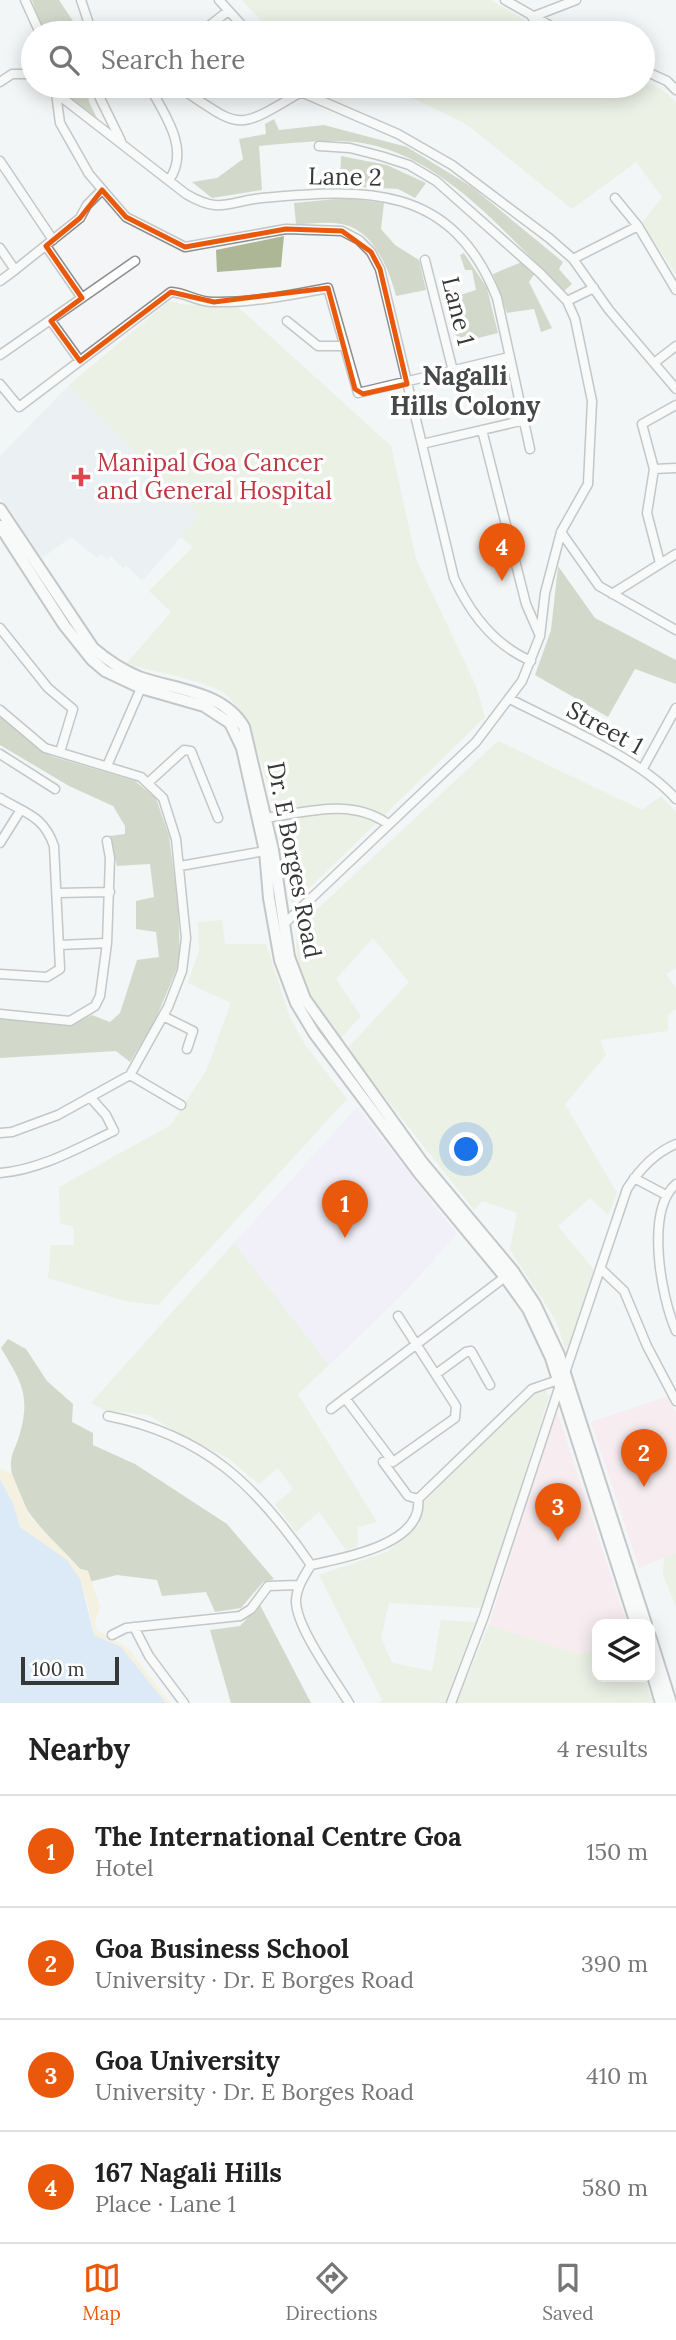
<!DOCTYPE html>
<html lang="en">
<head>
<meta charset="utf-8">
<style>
	:root { --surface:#fff; --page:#f2f2f2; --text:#222; --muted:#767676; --line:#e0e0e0; --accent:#ea580c }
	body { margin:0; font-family:Lora,serif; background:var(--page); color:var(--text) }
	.controls { position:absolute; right:21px; bottom:21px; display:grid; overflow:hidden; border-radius:14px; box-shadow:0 4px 18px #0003 }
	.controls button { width:63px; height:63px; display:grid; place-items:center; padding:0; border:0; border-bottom:2px solid var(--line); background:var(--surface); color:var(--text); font:35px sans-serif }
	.scale { position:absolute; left:21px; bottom:18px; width:98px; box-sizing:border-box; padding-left:7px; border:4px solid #363737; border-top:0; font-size:19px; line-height:24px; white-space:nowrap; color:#363737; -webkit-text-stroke:5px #fff; paint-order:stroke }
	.you { position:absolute; left:467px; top:1150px; width:24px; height:24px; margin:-18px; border:5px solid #fff; border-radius:50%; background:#1a73e8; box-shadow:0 0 0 10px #1a73e833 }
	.badge { display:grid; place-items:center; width:46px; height:46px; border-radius:50%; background:var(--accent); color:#fff; font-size:23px; font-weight:700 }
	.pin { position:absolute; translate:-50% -58px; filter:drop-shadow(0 2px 4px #0008) }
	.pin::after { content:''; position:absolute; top:37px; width:24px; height:21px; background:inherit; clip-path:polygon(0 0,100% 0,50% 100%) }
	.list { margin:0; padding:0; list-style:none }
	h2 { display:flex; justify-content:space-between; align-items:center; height:91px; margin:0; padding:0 28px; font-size:30px }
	h2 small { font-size:23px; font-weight:400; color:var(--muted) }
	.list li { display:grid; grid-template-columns:46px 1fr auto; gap:21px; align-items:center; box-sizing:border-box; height:112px; padding:0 28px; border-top:2px solid var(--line) }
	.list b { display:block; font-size:26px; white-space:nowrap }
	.list p { margin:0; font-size:23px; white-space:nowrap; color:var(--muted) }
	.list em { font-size:23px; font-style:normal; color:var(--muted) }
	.icon { flex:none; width:38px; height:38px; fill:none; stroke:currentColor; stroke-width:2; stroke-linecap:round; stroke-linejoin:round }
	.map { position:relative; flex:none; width:676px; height:1703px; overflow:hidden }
	.search { position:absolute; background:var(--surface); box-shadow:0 4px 18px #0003; left:21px; right:21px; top:21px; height:77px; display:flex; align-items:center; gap:18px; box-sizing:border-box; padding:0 24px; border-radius:38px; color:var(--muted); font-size:26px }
	.sheet { height:539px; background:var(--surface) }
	nav { display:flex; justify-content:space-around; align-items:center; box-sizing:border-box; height:98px; border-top:2px solid var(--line); background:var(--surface); font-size:19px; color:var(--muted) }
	nav a { display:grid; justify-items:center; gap:4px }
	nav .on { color:var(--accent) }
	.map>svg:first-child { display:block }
	.commercial { fill:#efe6fb }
	.built { fill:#e2e9ef }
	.education { fill:#fce3ec }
	.green { fill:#e3ead1 }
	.forest { fill:#aeb795 }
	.sand { fill:#f5ebc6 }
	.water { fill:#c1dbf8 }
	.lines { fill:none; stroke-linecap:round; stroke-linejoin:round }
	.minor-casing { stroke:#8c8d8e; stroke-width:11 }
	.major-casing { stroke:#8c8d8e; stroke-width:14 }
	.minor { stroke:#fff; stroke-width:8 }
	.major { stroke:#fff; stroke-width:10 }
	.marked { fill:none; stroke:#e8590c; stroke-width:5; stroke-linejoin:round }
	.health-dot { fill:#e0444e; stroke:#fff; stroke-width:2.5 }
	.labels { text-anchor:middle; stroke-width:7; stroke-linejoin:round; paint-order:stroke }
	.street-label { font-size:24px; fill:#363737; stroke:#fff }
	.health-label { font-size:24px; fill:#be3a42; stroke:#fff; text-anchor:start }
	.neighbourhood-label { font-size:26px; font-weight:bold; fill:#474849; stroke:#fff }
</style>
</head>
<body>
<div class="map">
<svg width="676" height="1703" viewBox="0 0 676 1703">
	<rect width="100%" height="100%" fill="#f3f5f6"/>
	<path class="commercial" d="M357,1107L457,1234L401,1296L329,1365L234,1243Z"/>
	<path class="built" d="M69,385L200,516L142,581L126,565L123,568L111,556L107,560L101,554L97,558L71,537L42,558L0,498V456Z"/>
	<path class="education" d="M668,1396L676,1412V1553L639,1568L591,1422Z
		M556,1408L627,1624H597V1677H644L653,1703H457L489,1625Z"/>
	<path class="green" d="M242,0H491L546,33H278L269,29Z
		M643,82L660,88L676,102V275L642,223L662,197L636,162L572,209L466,124L388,86H643Z
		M169,301L180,304L238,307L391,446L416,559L476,686L485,717L292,905C281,855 264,722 224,693C207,681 148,670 126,664L171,612L149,591L193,547L181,537L200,516L69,385Z
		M498,741L642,810L661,796L676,812V968L666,974L676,988V1009L668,1014V1031L600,1040L606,1055L565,1104L617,1193L608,1215L590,1198L558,1226L594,1270L566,1351L556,1320L510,1250L517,1213L482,1201L474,1210L347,1049L409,982L373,938L336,979L361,1016L337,1042C319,1010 286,964 299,926Z
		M222,920L225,944H266L290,1018L306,1046L347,1099L158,1305L125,1301L48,1278L51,1245H74L73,1226L60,1224L59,1187L171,1125L206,1071L231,1003L188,983L199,950L198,922Z
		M234,1243L329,1365L298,1394L377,1522L357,1527L358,1546L346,1550L319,1512L296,1532L275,1504L293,1489L278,1468L259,1484L228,1458L177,1433L149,1415L104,1410L91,1403Z
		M542,1387L549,1396L483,1608L389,1603L381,1638L392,1663L432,1671L441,1620L475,1622L445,1703H379L382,1700L319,1575L387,1552L419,1525L424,1502L514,1411Z
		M676,1553V1607L663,1574L664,1558Z
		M489,1625L578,1654L597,1650V1677H644L653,1703H457Z"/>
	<path class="forest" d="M32,0H59L81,33H43Z
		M58,86H87L89,102L100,124L60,92Z
		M274,119L279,130L324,125L407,147L472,187L563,262L559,269L572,284L564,291C506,235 441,152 355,142C324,139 291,143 259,146L262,190L212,198L192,182L217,178L243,159L239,139L266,134L265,124Z
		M341,156L387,165L426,183L415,198L398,189L340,186Z
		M346,198L384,203L381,229L395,245L419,260L426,290L396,296C389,269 373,229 341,224C327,221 310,224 296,224L294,203Z
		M284,236L281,267L217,272L216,250Z
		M464,253L487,288L498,333L458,343L447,299L476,290L472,270H465L460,255Z
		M524,261L535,273L529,282L552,328L541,332L534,309L507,313L493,274Z
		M558,566L595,618L676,660V684L635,669L608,717L535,675L551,630Z
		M0,712L21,734L51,756L135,781L156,798L169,836L178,903L180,961L154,1023L130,1062L116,1051L0,1058V1019L71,1025L92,1015L110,1022L120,1013L137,960L159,957L156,932L136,929V901L154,897L150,864L117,866L109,836L125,834V826L113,806L69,786L0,745Z
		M8,1339L26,1349L47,1381L73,1404L72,1422L93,1433V1445L135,1464L227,1524L274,1579L263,1582L241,1608L215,1612L206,1592L162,1596L157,1580L117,1575L89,1582L88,1571L80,1569C54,1539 20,1515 12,1474C8,1454 16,1450 20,1433C31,1394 20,1380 1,1348Z
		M260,1605L311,1703H231L210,1630L240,1626Z"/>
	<path class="sand" d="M0,1469L12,1474L30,1517L80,1569L88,1571L100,1607L95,1622L97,1630L128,1648L170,1703H166L121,1648L94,1635L86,1596L20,1527L13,1503L0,1478Z"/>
	<path class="water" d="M0,1479L13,1503L20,1527L67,1560L80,1579L94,1635L121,1647L166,1703H0Z"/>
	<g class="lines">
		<g class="minor-casing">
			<path id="minor" d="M25,0L40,33
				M81,0L92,33
				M219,0L249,33
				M505,0L563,33
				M532,17L576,0
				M200,33L228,11
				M643,70L667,81L676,90
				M0,82L12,74H33
				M47,86L186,194C220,214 226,202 262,198C366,188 452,184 497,298L530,449
				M55,86L60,123L89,174L126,217L185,247L286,229L342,231L359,240L371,252L380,269L454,578C470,613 494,645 531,661
				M94,86L121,141
				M149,86C164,113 191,150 169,180
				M177,86C242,128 233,133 301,92
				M296,86L301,92L398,134L452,165L549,238L573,259L609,310L676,389
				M0,161L53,240
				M615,198L638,226
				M46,246L82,298
				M0,248L15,270L0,281
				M573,259L638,226L676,290
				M425,260L453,371
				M15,270L80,218L87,205L102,190
				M567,301L594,288
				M51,321L80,361
				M287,321L318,346H343
				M0,355L135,261
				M654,363L676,346
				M0,384L19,407L171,292C187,293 197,302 213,302C250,303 292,295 328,288L358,393L509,357
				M482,430L526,604L540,636
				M422,444L525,420
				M654,469L676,468
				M561,532L599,586L676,630
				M660,563L647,513L654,469L642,424L676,405
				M612,594L676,554
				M0,628L48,688L73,709L60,752
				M510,699C560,725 640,758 676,799
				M0,710L45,748L141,777L163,798L176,839L186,938L182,971L168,1007L130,1075L58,1115L12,1132L0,1133
				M0,754L55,789
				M107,766L141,688
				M642,770L676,708
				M149,782L184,750L191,751L218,818
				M0,798C26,814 43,815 54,846L60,969L47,977L0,974
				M266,818C308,812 351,798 388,824
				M0,843L20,811
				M180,866L271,850
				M57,893L110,892
				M284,924L476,742L522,681L540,636L545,593L561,532L588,484L592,401L575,319L567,301L540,273L436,181L409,165L381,156L350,148L319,146
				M59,945L107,943
				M0,1014L70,1021L95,1006L100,996L107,943L110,858L107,841
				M163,1016L193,1031L187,1049
				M130,1075L181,1105
				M0,1173C40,1170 78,1148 114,1131L106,1115L90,1097
				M634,1178L666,1195
				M676,1184C645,1211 661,1297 676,1331
				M601,1269L624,1291L647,1346L676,1401
				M565,1373L627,1189C639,1170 654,1153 676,1144
				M436,1374L466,1352L471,1351L490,1385
				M345,1398L393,1462L455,1418L456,1406L398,1316
				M331,1409L505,1277
				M108,1416C205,1435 257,1486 311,1565C304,1576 297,1587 296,1600C295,1626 335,1680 349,1703
				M383,1462L408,1496L418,1499L532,1389L558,1380
				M311,1565C344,1558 424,1544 418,1499
				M134,1627L149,1656L184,1703
				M112,1635L126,1628L240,1616L251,1609L268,1586L299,1585
				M451,1703L484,1616L560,1385"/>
		</g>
		<g class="major-casing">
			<path id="major" d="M0,509L93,648C107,660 122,670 139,677C175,690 223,691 244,727L273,850L289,957L305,999L422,1162L513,1271L535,1304L559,1355L646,1624
				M0,526L64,625L92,660L105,671L141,688L204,706L230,723L242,748L265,851L269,898L280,960L296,1003L314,1033L419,1173L505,1277L528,1309L551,1358L636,1624
				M650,1636L671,1703
				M650,1666L661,1703"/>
		</g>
		<use href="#minor" class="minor"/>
		<use href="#major" class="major"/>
	</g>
	<path d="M0 0H676V1703H0ZM102,190L126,217L185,247L286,229L342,231L371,252L380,269L407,384L363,394L355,389L328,288L214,302L171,292L80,361L51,321L82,298L46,246L80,218Z" fill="#f3f5f6" fill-opacity=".55" fill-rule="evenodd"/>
	<path class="marked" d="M102,190L126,217L185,247L286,229L342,231L371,252L380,269L407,384L363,394L355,389L328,288L214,302L171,292L80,361L51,321L82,298L46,246L80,218Z"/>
	<path class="health-dot" d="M77.5 466.5h7v7h7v7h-7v7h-7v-7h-7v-7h7z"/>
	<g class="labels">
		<g class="street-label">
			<text transform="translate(345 177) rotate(1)" y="8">Lane 2</text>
			<text transform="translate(458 311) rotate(76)" y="8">Lane 1</text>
			<text transform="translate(605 728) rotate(29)" y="8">Street 1</text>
			<text transform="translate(294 860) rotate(79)" y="8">Dr. E Borges Road</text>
		</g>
		<g class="health-label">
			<text x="97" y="471">Manipal Goa Cancer<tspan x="97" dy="28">and General Hospital</tspan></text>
		</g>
		<g class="neighbourhood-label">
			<text x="465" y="385">Nagalli<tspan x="465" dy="30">Hills Colony</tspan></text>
		</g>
	</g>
</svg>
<div class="controls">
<button><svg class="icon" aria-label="layers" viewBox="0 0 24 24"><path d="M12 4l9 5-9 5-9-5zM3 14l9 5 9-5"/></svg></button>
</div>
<div class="scale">100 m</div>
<div class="you"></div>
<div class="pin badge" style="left:345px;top:1238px">1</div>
<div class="pin badge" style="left:644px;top:1487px">2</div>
<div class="pin badge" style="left:558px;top:1541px">3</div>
<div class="pin badge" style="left:502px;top:581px">4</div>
<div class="search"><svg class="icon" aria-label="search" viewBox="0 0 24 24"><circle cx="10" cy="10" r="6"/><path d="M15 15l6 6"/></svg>Search here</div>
</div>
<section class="sheet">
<h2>Nearby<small>4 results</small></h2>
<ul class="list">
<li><span class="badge">1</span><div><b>The International Centre Goa</b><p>Hotel</p></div><em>150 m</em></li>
<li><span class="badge">2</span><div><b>Goa Business School</b><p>University · Dr. E Borges Road</p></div><em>390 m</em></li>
<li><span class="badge">3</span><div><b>Goa University</b><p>University · Dr. E Borges Road</p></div><em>410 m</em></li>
<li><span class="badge">4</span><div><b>167 Nagali Hills</b><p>Place · Lane 1</p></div><em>580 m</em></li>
</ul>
</section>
<nav>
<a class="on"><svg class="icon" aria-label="map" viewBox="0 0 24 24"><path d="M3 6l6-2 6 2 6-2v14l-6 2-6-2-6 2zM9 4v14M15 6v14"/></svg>Map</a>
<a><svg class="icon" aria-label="directions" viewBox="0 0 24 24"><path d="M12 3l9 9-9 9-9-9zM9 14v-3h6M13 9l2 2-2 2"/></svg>Directions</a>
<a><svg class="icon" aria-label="saved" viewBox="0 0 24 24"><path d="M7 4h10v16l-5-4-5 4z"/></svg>Saved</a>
</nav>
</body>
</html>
